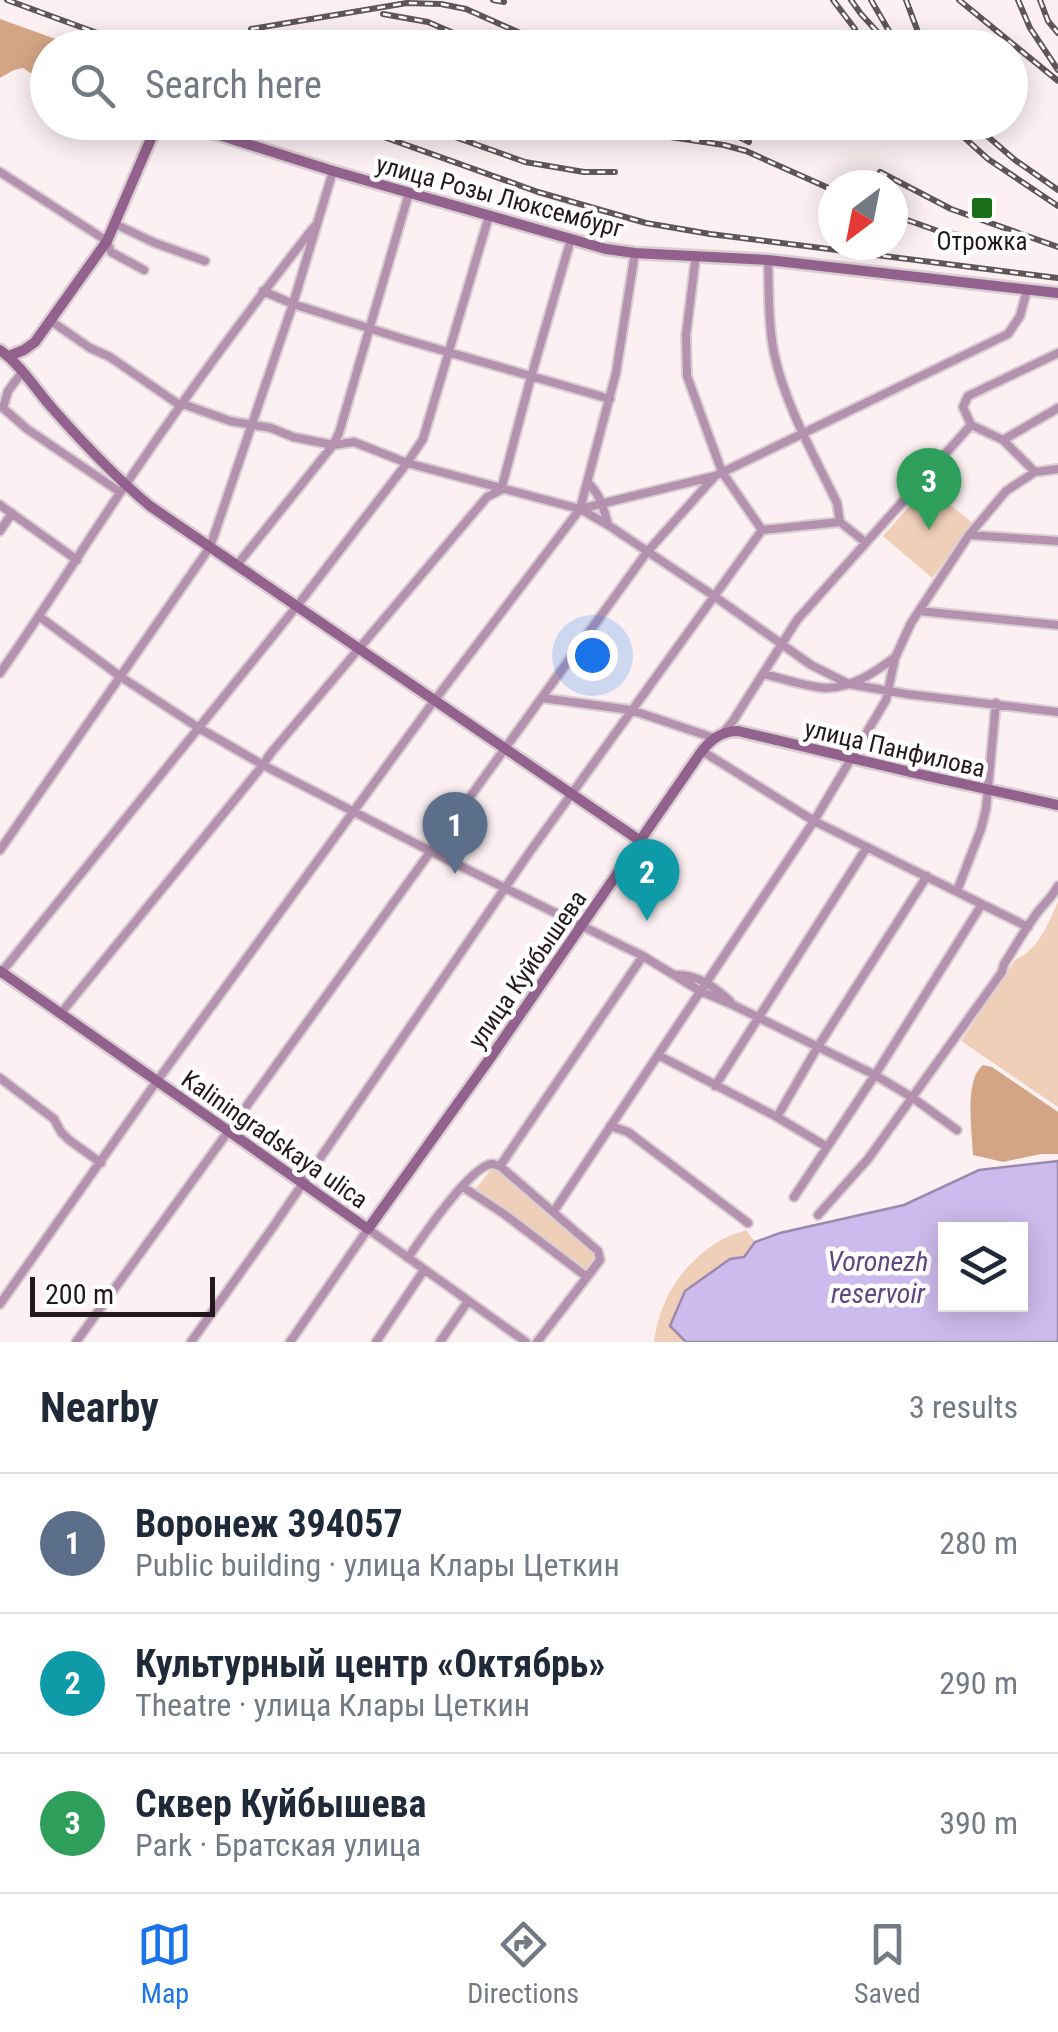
<!DOCTYPE html>
<html lang="en">
<head>
<meta charset="utf-8">
<style>
	:root { --surface:#fff; --page:#f2f2f3; --text:#1f2937; --muted:#747a83; --line:#e0e1e3; --accent:#1a73e8 }
	body { margin:0; font-family:"Roboto Condensed",sans-serif; background:var(--page); color:var(--text) }
	.controls { position:absolute; right:30px; bottom:30px; display:grid; overflow:hidden; border-radius:0px; box-shadow:0 5px 25px #0003 }
	.controls button { width:90px; height:90px; display:grid; place-items:center; padding:0; border:0; border-bottom:2px solid var(--line); background:var(--surface); color:var(--text); font:50px sans-serif }
	.compass { position:absolute; left:818px; top:170px; width:90px; height:90px; border-radius:50%; background:var(--surface); box-shadow:0 5px 25px #0003; rotate:212deg }
	.scale { position:absolute; left:30px; bottom:25px; width:185px; box-sizing:border-box; padding-left:10px; border:5px solid #23191c; border-top:0; font-size:28px; line-height:35px; white-space:nowrap; color:#23191c; -webkit-text-stroke:8px #fff; paint-order:stroke }
	.you { position:absolute; left:592px; top:655px; width:35px; height:35px; margin:-25px; border:8px solid #fff; border-radius:50%; background:#1a73e8; box-shadow:0 0 0 15px #1a73e833 }
	.badge { display:grid; place-items:center; width:65px; height:65px; border-radius:50%; background:var(--accent); color:#fff; font-size:32px; font-weight:700 }
	.pin { position:absolute; translate:-50% -82px; filter:drop-shadow(0 2px 5px #0008) }
	.pin::after { content:''; position:absolute; top:52px; width:35px; height:30px; background:inherit; clip-path:polygon(0 0,100% 0,50% 100%) }
	.list { margin:0; padding:0; list-style:none }
	h2 { display:flex; justify-content:space-between; align-items:center; height:130px; margin:0; padding:0 40px; font-size:42px }
	h2 small { font-size:32px; font-weight:400; color:var(--muted) }
	.list li { display:grid; grid-template-columns:65px 1fr auto; gap:30px; align-items:center; box-sizing:border-box; height:140px; padding:0 40px; border-top:2px solid var(--line) }
	.list b { display:block; font-size:38px; white-space:nowrap }
	.list p { margin:0; font-size:32px; white-space:nowrap; color:var(--muted) }
	.list em { font-size:32px; font-style:normal; color:var(--muted) }
	.icon { flex:none; width:55px; height:55px; fill:none; stroke:currentColor; stroke-width:2; stroke-linecap:round; stroke-linejoin:round }
	.map { position:relative; flex:none; width:1058px; height:1342px; overflow:hidden }
	.search { position:absolute; background:var(--surface); box-shadow:0 5px 25px #0003; left:30px; right:30px; top:30px; height:110px; display:flex; align-items:center; gap:25px; box-sizing:border-box; padding:0 35px; border-radius:55px; color:var(--muted); font-size:38px }
	.sheet { height:550px; background:var(--surface) }
	nav { display:flex; justify-content:space-around; align-items:center; box-sizing:border-box; height:140px; border-top:2px solid var(--line); background:var(--surface); font-size:28px; color:var(--muted) }
	nav a { display:grid; justify-items:center; gap:5px }
	nav .on { color:var(--accent) }
	.map>svg:first-child { display:block }
	.green { fill:#f0cfb8 }
	.forest { fill:#d4a585 }
	.water { fill:#cebbed; stroke:#9b8aae; stroke-width:2.5; fill-rule:evenodd }
	.lines { fill:none; stroke-linecap:round; stroke-linejoin:round }
	.street-casing { stroke:#d9ced1; stroke-width:12 }
	.secondary-casing { stroke:#d9ced1; stroke-width:15 }
	.street { stroke:#b491af; stroke-width:8 }
	.secondary { stroke:#93618d; stroke-width:10 }
	.rail-casing { stroke:#605659; stroke-width:6 }
	.rail { stroke:#fff; stroke-width:2.5; stroke-dasharray:8; stroke-linecap:butt }
	.poi-dot { fill:#1a6e15; stroke:#fff; stroke-width:4 }
	.labels { text-anchor:middle; stroke-width:9; stroke-linejoin:round; paint-order:stroke }
	.street-label { font-size:25px; fill:#23191c; stroke:#fff }
	.poi-label { font-size:25px; fill:#23191c; stroke:#fff }
	.water-label { font-size:28px; font-style:italic; fill:#604683; stroke:#fff }
</style>
</head>
<body>
<div class="map">
<svg width="1058" height="1342" viewBox="0 0 1058 1342">
	<rect width="100%" height="100%" fill="#fcf0f3"/>
	<path class="green" d="M927,486L974,524L932,578L883,536Z
		M1058,901V1107L961,1041L1016,959C1038,951 1050,920 1058,901Z
		M492,1168L510,1177L598,1256L588,1271H584L508,1211L474,1191Z
		M746,1230L755,1242L744,1258L670,1326L686,1342H654C659,1300 681,1266 716,1243C724,1237 736,1234 746,1230Z"/>
	<path class="forest" d="M0,19L78,47L48,48L47,84L23,68L14,70L0,78Z
		M983,1065L992,1067L1058,1112V1154H1041L1003,1162L973,1155C972,1131 964,1080 983,1065Z"/>
	<path class="water" d="M1058,1161V1342H686L670,1326L685,1291L730,1259L744,1257L755,1242L780,1233L904,1205L979,1170ZM946,1230H1020V1304H946Z"/>
	<g class="lines">
		<g class="street-casing">
			<path id="street" d="M0,172L107,241L111,252L144,270
				M115,224L155,243L205,261
				M696,255L686,335L687,376L722,472L762,530L840,522L865,542
				M768,260C769,291 768,322 774,353C785,405 814,455 837,503L840,522
				M263,291L293,304L403,339L610,399
				M51,321L90,348L110,357L181,406
				M183,404L230,421L271,428L293,437L333,445L354,442L407,463L580,509L608,525L714,596L811,665L849,684L906,694L1058,712
				M1,407L3,408L8,391L23,371
				M3,408L27,429L120,492
				M971,425L963,407L968,396L1058,353
				M1003,440L1035,472L1058,469
				M588,483C600,494 604,509 608,525
				M0,505L77,560
				M580,509L715,476
				M0,531L12,513
				M969,535L1058,541
				M237,565L333,445L339,433L409,193
				M919,611L1058,625
				M40,617L121,677L199,728L263,765L430,851L643,956L700,991L733,1005L875,1075L913,1098L957,1130
				M0,673C43,612 82,549 124,487C184,398 248,311 314,227
				M763,674C782,678 809,688 827,688C852,688 875,672 894,658
				M542,698L631,710L714,738
				M723,733L733,721L797,620L971,425L1003,440L1058,408
				M702,751L814,821L1028,927
				M0,850L210,547L293,304L333,171
				M957,891L981,829L986,809L996,703
				M0,974L297,606L407,463L423,439L489,216
				M677,975C699,975 714,987 730,1001
				M61,1013L263,765L270,754L487,497L501,490L531,377L571,239
				M658,1055L777,1117L827,1147
				M0,1078L54,1119L61,1132L69,1140L101,1163
				M715,1086L867,847
				M777,1117L817,1048L927,876
				M610,1126L628,1132L748,1223
				M500,1166L643,956
				M463,1187L504,1214L587,1277L600,1260L598,1251L500,1166
				M794,1197L875,1075L982,904
				M554,1211L814,821L886,700L895,658L911,623L969,535L1006,491L1035,472
				M818,1215L868,1159L1002,972L1004,964C1015,947 1025,929 1037,913C1045,902 1051,899 1058,886
				M408,1258C420,1240 471,1165 492,1164C495,1164 498,1166 500,1166
				M0,1304L157,1081L434,701L580,509L616,373L635,253
				M76,1342L647,552L715,476L1008,334L1020,316L1027,290
				M191,1342L273,1227L529,853L762,530
				M290,1342L368,1229L526,1342
				M376,1342L424,1270
				M440,1342L468,1301
				M537,1342L587,1277"/>
		</g>
		<g class="secondary-casing">
			<path id="secondary" d="M178,122L333,171L606,249L635,253L768,260L1058,293
				M0,350C22,366 35,389 53,409C83,443 115,477 150,506L639,840
				M9,356L24,350L35,342L107,241L153,134L161,122
				M0,971L368,1229L491,1057L699,755C709,741 720,731 738,731L910,772L1058,805"/>
		</g>
		<use href="#street" class="street"/>
		<use href="#secondary" class="secondary"/>
		<g class="rail-casing">
			<path id="rail" d="M7,0L138,48
				M493,0L504,2
				M833,0L855,29
				M851,0L861,14L892,48
				M871,0L889,31
				M906,0L924,48
				M959,0L1058,81
				M1018,0L1030,28L1058,70
				M1040,0L1048,21L1058,33
				M383,14L428,22L488,48
				M251,29L407,3L441,4L466,9L554,48
				M145,34L194,41
				M180,39L225,40
				M211,39L228,35L266,33L448,48
				M592,45L596,48
				M342,122L538,192L646,223L710,234L1058,278
				M413,122L525,162L584,172H615
				M709,122L749,142
				M947,122L988,159L1058,206
				M971,122L1015,160L1058,190
				M446,127L482,130
				M580,127L630,131L724,145L746,151L833,190
				M880,172L951,209L1058,247
				M893,215L941,232L1014,243"/>
		</g>
		<use href="#rail" class="rail"/>
	</g>
	<rect class="poi-dot" x="970" y="196" width="24" height="24" rx="5"/>
	<g class="labels">
		<g class="street-label">
			<text transform="translate(500 196) rotate(15)" y="9">улица Розы Люксембург</text>
			<text transform="translate(895 748) rotate(13)" y="9">улица Панфилова</text>
			<text transform="translate(527 969) rotate(-55)" y="9">улица Куйбышева</text>
			<text transform="translate(275 1139) rotate(35)" y="9">Kaliningradskaya ulica</text>
		</g>
		<g class="poi-label">
			<text x="982" y="250">Отрожка</text>
		</g>
		<g class="water-label">
			<text x="878" y="1271">Voronezh<tspan x="878" dy="32">reservoir</tspan></text>
		</g>
	</g>
</svg>
<div class="controls">
<button><svg class="icon" aria-label="layers" viewBox="0 0 24 24"><path d="M12 4l9 5-9 5-9-5zM3 14l9 5 9-5"/></svg></button>
</div>
<svg class="compass" viewBox="-18 -18 36 36"><path d="M0-13l5 13h-10z" fill="#e53935"/><path d="M0 13l5-13h-10z" fill="#747a83"/></svg>
<div class="scale">200 m</div>
<div class="you"></div>
<div class="pin badge" style="left:455px;top:874px;background:#5c6f8a">1</div>
<div class="pin badge" style="left:647px;top:921px;background:#0f9aa8">2</div>
<div class="pin badge" style="left:929px;top:530px;background:#2e9e5b">3</div>
<div class="search"><svg class="icon" aria-label="search" viewBox="0 0 24 24"><circle cx="10" cy="10" r="6"/><path d="M15 15l6 6"/></svg>Search here</div>
</div>
<section class="sheet">
<h2>Nearby<small>3 results</small></h2>
<ul class="list">
<li><span class="badge" style="background:#5c6f8a">1</span><div><b>Воронеж 394057</b><p>Public building · улица Клары Цеткин</p></div><em>280 m</em></li>
<li><span class="badge" style="background:#0f9aa8">2</span><div><b>Культурный центр «Октябрь»</b><p>Theatre · улица Клары Цеткин</p></div><em>290 m</em></li>
<li><span class="badge" style="background:#2e9e5b">3</span><div><b>Сквер Куйбышева</b><p>Park · Братская улица</p></div><em>390 m</em></li>
</ul>
</section>
<nav>
<a class="on"><svg class="icon" aria-label="map" viewBox="0 0 24 24"><path d="M3 6l6-2 6 2 6-2v14l-6 2-6-2-6 2zM9 4v14M15 6v14"/></svg>Map</a>
<a><svg class="icon" aria-label="directions" viewBox="0 0 24 24"><path d="M12 3l9 9-9 9-9-9zM9 14v-3h6M13 9l2 2-2 2"/></svg>Directions</a>
<a><svg class="icon" aria-label="saved" viewBox="0 0 24 24"><path d="M7 4h10v16l-5-4-5 4z"/></svg>Saved</a>
</nav>
</body>
</html>
